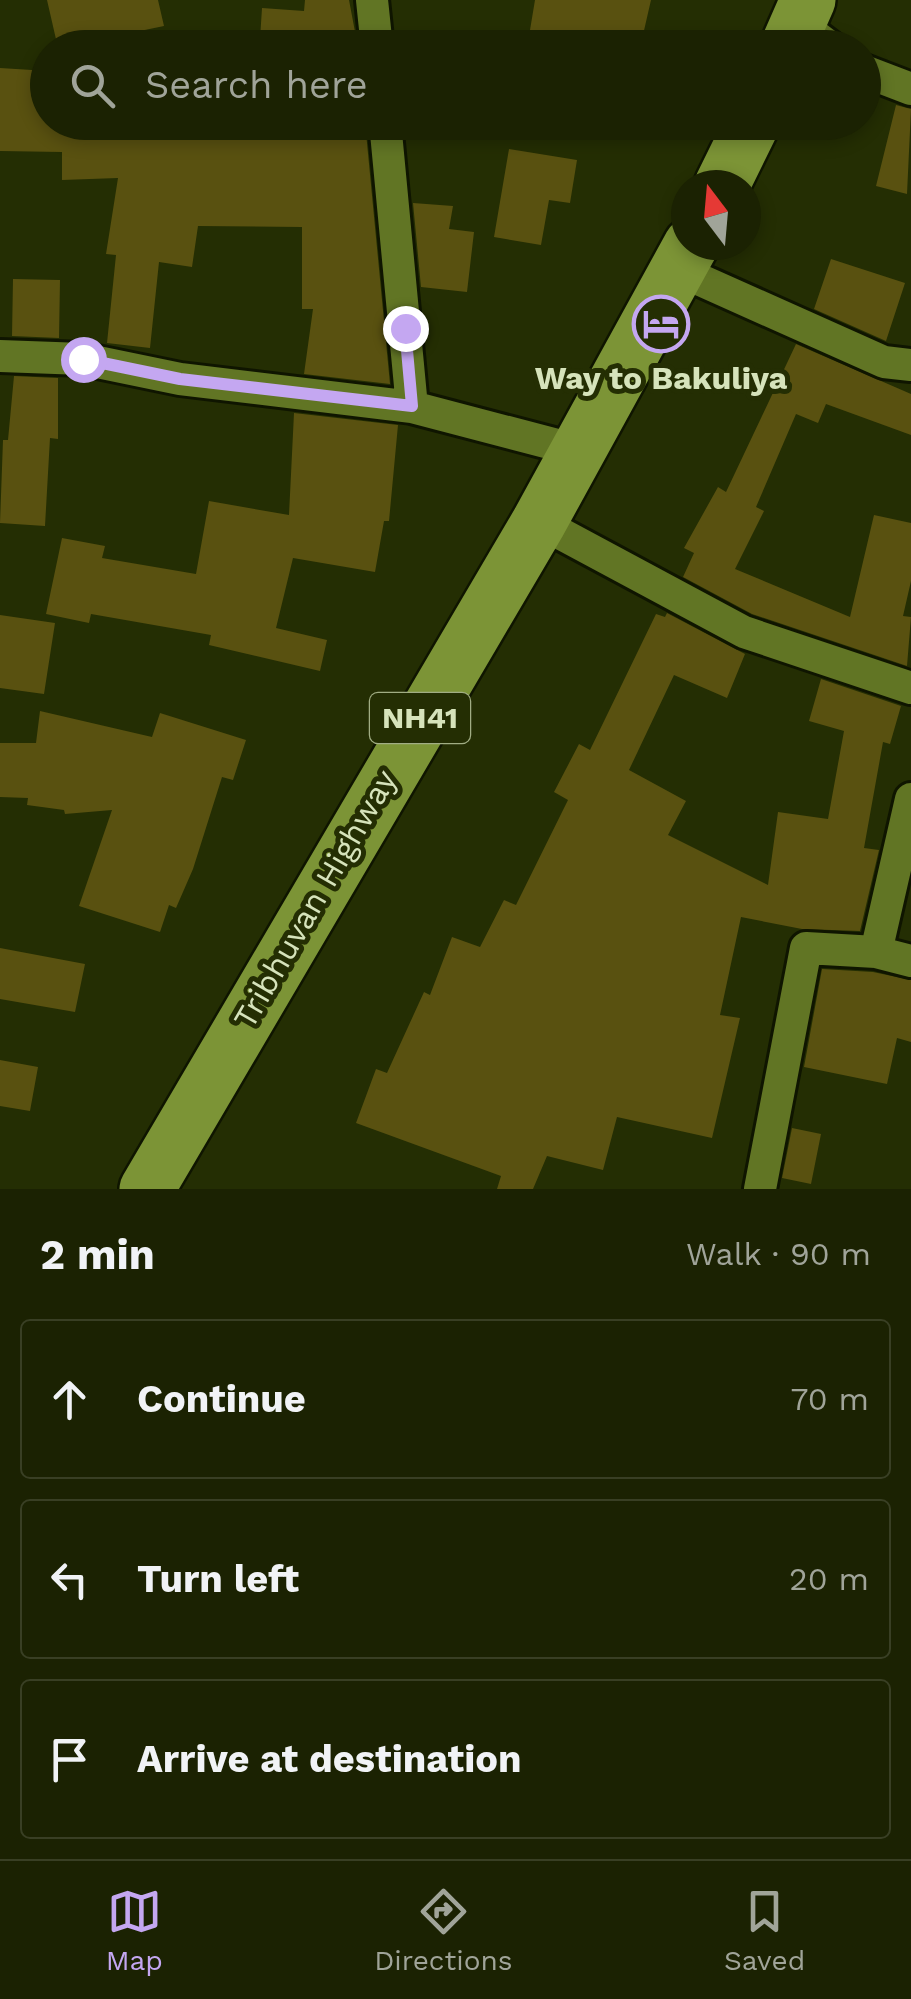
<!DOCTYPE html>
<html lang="en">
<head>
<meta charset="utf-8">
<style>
	:root { --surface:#1b2202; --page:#242a0c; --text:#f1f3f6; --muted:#a0a499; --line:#393f24; --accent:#c4a7f1 }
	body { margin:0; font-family:"Work Sans",sans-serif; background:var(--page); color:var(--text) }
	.compass { position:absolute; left:671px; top:170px; width:90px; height:90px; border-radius:50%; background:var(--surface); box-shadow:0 5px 15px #0003; rotate:344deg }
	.stop { position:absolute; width:30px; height:30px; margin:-22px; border:8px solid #c4a7f1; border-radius:50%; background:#fff }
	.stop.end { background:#c4a7f1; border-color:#fff; box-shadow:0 2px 10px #0008 }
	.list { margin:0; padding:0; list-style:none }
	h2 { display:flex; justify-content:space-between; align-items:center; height:130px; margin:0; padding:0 40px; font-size:42px }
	h2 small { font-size:32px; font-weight:400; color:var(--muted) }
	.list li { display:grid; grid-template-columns:65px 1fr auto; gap:30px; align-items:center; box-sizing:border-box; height:160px; margin:0 20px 20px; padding:0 20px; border:2px solid var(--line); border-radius:10px }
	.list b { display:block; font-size:38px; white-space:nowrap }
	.list em { font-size:32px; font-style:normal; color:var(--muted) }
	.icon { flex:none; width:55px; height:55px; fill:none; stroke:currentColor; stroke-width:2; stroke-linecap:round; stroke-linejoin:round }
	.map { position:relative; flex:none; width:911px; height:1189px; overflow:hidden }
	.search { position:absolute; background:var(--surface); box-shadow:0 5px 15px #0003; left:30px; right:30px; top:30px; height:110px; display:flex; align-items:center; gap:25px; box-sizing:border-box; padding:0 35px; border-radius:55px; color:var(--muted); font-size:38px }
	.sheet { height:670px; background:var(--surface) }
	nav { display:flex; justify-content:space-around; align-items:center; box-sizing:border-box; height:140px; border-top:2px solid var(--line); background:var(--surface); font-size:28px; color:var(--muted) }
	nav a { display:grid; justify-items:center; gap:5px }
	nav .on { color:var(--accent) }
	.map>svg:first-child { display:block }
	.building { fill:#595110 }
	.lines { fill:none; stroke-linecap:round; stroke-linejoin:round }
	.street-casing { stroke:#0f1500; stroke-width:38 }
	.highway-casing { stroke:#0f1500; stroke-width:60 }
	.street { stroke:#617524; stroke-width:32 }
	.highway { stroke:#7c9436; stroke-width:55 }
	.route { stroke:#c4a7f1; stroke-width:12 }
	.labels { text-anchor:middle; stroke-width:10; stroke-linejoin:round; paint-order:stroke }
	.shield { fill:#242e03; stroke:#a1ad84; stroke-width:2.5 }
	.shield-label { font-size:30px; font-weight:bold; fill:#d6e3bb }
	.poi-label { font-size:32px; font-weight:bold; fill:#d6e3bb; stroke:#242e03 }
	.street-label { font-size:32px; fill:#d6e3bb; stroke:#242e03 }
</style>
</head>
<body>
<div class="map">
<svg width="911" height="1189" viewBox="0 0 911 1189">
	<rect width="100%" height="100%" fill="#242e03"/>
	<path class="building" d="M47,0H158L164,26L111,37L112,43L91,48H58Z
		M305,0H349L356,37L260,39L262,8L304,11Z
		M535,0H651L640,48H527Z
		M0,68L48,71V122H365L390,384L304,374L313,309H302V227L198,226L192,267L159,262L150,348L107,343L116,255L106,254L118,178L62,180V152L0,151Z
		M896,105L911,109L907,194L876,186Z
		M509,149L577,160L570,203L549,200L541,245L494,237Z
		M413,203L453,206L449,229L474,232L467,292L421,287Z
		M831,259L905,283L886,341L814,309Z
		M13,279L60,280L59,338L12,336Z
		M796,344L911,394V435L826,404L818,423L796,414L756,507L764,511L735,569L850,617L874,515L911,523V581L903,616L911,617L907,666L752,614L683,577L694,553L684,548L718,487L726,492Z
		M14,376L58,378V439L50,438L45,526L0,523L3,440H8Z
		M294,413L398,425L389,521H384L375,572L293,558L276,628L327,640L320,671L209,645L211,635L91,614L89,623L46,614L62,538L105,546L102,558L196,574L209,501L289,515Z
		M667,613L745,654L727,698L674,675L629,770L686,801L668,835L768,885L778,812L828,819L844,731L809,721L821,679L901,706L890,744L883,742L864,848L879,850L860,931L802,929L741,917L720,1015L740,1018L712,1138L617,1117L603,1170L547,1156L533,1189H497L501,1176L356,1123L376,1069L387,1073L424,992L430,995L452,937L480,947L504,900L516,905L568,800L554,792L579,744L590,750L656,614L665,617Z
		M0,615L55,623L44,694L0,688Z
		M40,711L152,737L160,713L246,740L233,780L222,777L193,869L176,908L169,905L160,932L79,906L112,810L65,814L64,810L27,805L28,798L0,797V743H36Z
		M0,948L85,964L75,1012L0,999Z
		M822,969L873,972L911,980V1042L897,1038L887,1084L804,1067Z
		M0,1060L38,1067L30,1111L0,1106Z
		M792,1128L821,1134L811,1184L782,1178Z"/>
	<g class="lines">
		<g class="street-casing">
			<path id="street" d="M372,0L377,48
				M798,23L831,48
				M864,71L911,89
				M385,122L412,407
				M678,270L884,362L911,365
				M0,356L83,359L180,379L412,407L580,451
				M539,522L744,632L911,688
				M876,952L911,799
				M760,1189L806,948L876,952L911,961"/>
		</g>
		<g class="highway-casing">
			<path id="highway" d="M787,48L808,0
				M722,185L753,122
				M147,1189L539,522L691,245"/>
		</g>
		<use href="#street" class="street"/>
		<use href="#highway" class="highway"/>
	</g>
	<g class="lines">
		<path class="route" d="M83,359L180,379L412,406L405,328"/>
	</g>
	<defs>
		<g id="hotel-ring" transform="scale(2.875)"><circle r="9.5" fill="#242e03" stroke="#c4a7f1" stroke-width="1.5"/><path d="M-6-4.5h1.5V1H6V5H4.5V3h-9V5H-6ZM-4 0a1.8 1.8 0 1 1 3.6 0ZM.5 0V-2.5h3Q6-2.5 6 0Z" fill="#c4a7f1"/></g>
	</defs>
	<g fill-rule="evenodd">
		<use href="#hotel-ring" x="661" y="324"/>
	</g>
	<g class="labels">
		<rect class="shield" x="370" y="693" width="100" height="50" rx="8"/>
		<g class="shield-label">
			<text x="420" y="728">NH41</text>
		</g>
		<g class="poi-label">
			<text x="661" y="389">Way to Bakuliya</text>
		</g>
		<g class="street-label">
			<text transform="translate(315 899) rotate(-60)" y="11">Tribhuvan Highway</text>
		</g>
	</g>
</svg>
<svg class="compass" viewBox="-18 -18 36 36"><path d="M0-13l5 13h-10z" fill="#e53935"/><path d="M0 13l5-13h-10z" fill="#a0a499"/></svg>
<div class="stop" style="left:83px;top:359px"></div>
<div class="stop end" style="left:405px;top:328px"></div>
<div class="search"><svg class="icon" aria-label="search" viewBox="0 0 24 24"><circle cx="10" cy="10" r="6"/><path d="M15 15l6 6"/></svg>Search here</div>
</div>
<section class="sheet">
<h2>2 min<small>Walk · 90 m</small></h2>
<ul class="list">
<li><svg class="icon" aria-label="ahead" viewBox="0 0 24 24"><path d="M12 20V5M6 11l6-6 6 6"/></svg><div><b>Continue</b></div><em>70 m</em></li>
<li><svg class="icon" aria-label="left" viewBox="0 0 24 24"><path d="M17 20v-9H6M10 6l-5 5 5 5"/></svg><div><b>Turn left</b></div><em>20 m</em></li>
<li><svg class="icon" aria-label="arrive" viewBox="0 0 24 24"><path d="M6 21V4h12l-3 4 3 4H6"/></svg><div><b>Arrive at destination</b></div></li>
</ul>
</section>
<nav>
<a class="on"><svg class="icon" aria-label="map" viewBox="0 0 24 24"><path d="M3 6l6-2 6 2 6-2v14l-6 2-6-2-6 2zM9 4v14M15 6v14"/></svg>Map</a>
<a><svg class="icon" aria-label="directions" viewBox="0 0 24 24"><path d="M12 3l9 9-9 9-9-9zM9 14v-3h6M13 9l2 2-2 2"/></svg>Directions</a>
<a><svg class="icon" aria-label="saved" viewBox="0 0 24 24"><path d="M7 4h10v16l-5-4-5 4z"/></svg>Saved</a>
</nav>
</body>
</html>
